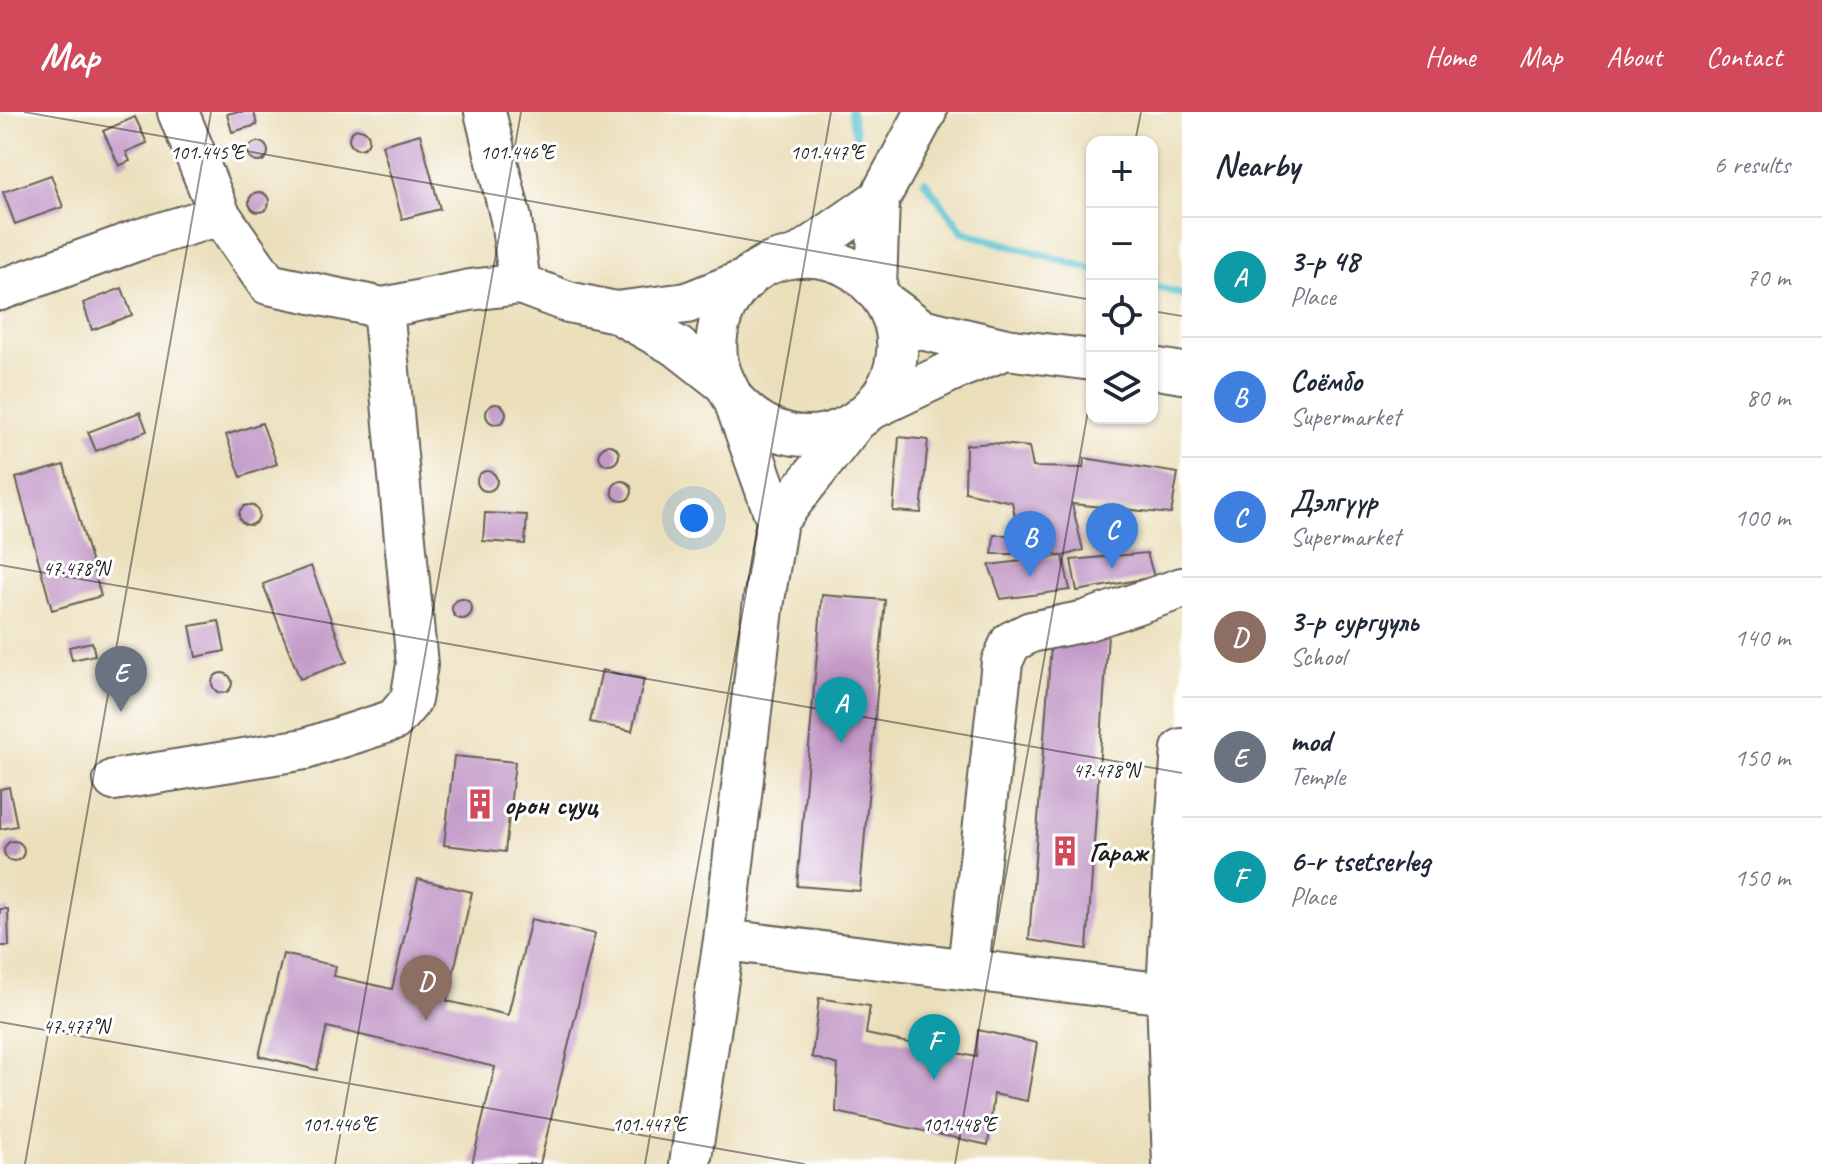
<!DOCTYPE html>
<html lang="en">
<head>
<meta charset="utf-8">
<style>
	:root { --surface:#fff; --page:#f2f2f3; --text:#1f2937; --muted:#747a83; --line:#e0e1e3; --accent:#d1495b }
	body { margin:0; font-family:Caveat,sans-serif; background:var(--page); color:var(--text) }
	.controls { position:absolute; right:24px; top:24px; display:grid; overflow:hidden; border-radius:16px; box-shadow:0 2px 6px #0004 }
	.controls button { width:72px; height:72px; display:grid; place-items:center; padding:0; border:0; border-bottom:2px solid var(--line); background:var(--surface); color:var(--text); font:40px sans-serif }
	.you { position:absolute; left:694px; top:406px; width:28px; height:28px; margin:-20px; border:6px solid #fff; border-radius:50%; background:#1a73e8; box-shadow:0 0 0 12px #1a73e833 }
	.badge { display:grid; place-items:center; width:52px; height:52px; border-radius:50%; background:var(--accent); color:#fff; font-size:26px; font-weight:700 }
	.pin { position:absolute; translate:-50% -66px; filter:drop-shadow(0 2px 4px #0008) }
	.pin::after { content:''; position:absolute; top:42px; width:28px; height:24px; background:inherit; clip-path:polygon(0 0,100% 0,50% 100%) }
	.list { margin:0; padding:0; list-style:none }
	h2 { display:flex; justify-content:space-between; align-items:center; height:104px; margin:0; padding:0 32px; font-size:34px }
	h2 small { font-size:26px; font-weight:400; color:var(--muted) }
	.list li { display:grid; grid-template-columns:52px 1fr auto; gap:24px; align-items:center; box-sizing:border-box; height:120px; padding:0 32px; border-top:2px solid var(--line) }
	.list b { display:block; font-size:30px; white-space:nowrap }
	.list p { margin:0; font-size:26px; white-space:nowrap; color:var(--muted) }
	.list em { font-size:26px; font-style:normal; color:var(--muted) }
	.icon { flex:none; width:44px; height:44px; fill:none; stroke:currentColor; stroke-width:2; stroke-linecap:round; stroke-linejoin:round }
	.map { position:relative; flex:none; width:1182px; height:1052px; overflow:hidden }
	header { display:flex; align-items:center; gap:48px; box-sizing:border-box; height:112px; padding:0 40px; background:var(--accent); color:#fff }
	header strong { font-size:38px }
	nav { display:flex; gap:44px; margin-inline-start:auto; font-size:28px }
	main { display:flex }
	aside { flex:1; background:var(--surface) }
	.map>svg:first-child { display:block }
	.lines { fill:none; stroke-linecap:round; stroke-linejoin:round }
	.stream { stroke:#55c1ce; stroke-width:8 }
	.building { fill:#c299c7 }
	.minor-casing { stroke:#646054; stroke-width:44 }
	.minor { stroke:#fff; stroke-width:40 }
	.ticks { fill:none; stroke:#1c1c1c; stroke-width:2; stroke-opacity:0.45 }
	.labels { text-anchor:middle; stroke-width:6; stroke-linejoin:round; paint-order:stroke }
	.poi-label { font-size:28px; font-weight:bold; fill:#1c1c1c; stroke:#fff; text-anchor:start }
	.ticks-label { font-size:20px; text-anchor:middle; fill:#1c1c1c; stroke:#fff; stroke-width:6; stroke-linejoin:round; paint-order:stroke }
</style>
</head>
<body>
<header>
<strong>Map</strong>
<nav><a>Home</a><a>Map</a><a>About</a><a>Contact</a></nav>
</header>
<main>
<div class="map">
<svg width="1182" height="1052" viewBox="0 0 1182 1052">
	<rect width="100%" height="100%" fill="#fff"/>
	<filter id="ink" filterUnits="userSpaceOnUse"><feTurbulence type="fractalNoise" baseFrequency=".0125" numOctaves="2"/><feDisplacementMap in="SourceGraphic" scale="16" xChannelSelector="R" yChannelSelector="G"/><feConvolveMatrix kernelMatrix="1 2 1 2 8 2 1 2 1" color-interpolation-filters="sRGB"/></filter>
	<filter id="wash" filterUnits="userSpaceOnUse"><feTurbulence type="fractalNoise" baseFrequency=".006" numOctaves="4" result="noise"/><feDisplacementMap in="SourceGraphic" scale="32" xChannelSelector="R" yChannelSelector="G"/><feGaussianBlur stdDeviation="1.8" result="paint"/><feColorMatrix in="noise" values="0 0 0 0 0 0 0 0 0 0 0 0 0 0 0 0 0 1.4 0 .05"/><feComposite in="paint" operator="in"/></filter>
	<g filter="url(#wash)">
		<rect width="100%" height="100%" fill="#ebdfbb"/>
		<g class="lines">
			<path class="stream" d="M851,0L857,29
				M925,70L963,120L1092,157
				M1152,174L1182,182"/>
		</g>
		<g id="blocks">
			<path class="building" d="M235,0H254L257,13L232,20L227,2Z
				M135,5L147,31L126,40L130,49L119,54L103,19Z
				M349 27a10 10 0 1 1 20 0a10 10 0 1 1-20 0Z
				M420,22L440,97L402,107L382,33Z
				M248 40a10 10 0 1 1 20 0a10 10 0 1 1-20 0Z
				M51,63L63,95L15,112L3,80Z
				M249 90a10 10 0 1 1 20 0a10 10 0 1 1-20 0Z
				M122,176L132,203L92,218L83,191Z
				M486 302a10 10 0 1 1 20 0a10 10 0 1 1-20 0Z
				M140,300L147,319L96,339L88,320Z
				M262,311L277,352L241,365L226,323Z
				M899,325L928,328L921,401L893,399Z
				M992,331L1029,335L1033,355L1083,356L1084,346L1178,361L1171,402L1072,392L1083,438L1063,444L1050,441L1045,407L1016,410L1012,390L965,380L966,333Z
				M599 343a10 10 0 1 1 20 0a10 10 0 1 1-20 0Z
				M64,353L101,484L52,498L16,366Z
				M477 369a10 10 0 1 1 20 0a10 10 0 1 1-20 0Z
				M612 379a10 10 0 1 1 20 0a10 10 0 1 1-20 0Z
				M239 403a10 10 0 1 1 20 0a10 10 0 1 1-20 0Z
				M485,401L527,403L525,432L483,429Z
				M994,423H1029L1030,442H992Z
				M1147,441L1154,465L1077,479L1071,448Z
				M1063,444L1070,478L1001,487L989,453Z
				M311,454L347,550L300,567L263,472Z
				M822,483L885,488L860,779L797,774Z
				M452 497a10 10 0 1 1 20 0a10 10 0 1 1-20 0Z
				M219,509L225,539L196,545L190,514Z
				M1052,519L1108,522L1087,837L1029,828Z
				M92,530L95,543L72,548L69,535Z
				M602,558L644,567L632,619L590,610Z
				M212 571a10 10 0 1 1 20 0a10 10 0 1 1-20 0Z
				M454,644L515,650L505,740L444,733Z
				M9,675L17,714L0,717V677Z
				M4 739a10 10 0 1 1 20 0a10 10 0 1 1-20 0Z
				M418,767L472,780L447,889L508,903L531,807L595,822L540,1052H472L495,955L327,915L317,958L259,944L283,842L336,854L334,864L392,877Z
				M0,797H8L9,834H0Z
				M819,886L870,894L866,922L976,945L978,918L1037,931L1027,989L994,982L988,1033L836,1000L838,953L812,945Z"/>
		</g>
	</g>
	<g filter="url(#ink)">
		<use href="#blocks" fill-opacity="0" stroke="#646054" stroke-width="2"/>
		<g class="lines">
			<g class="minor-casing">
				<path id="minor" d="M178,0L220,103L268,172L383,196L470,178L520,172
					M485,0L511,107L520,172L568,190L616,200L678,235L725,272
					M796,145L879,87L926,0
					M876,177L879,87
					M0,178L138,128L220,103
					M886,191L921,217L1006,237L1092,248
					M616,200L687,191L747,167
					M1152,256L1182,261
					M734,288C827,389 956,254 868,170C845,147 815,141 784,147C737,157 707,210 719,255C722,267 728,277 734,288L777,409
					M870,298L956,257L1006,237
					M114,668L305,637L394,608L411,588L417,553L383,196
					M724,828L1167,882
					M968,856L1002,550L1011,530L1031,520L1085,509L1182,476
					M690,1052L724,828L764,488L777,409L855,310
					M1173,1052L1167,882L1174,742L1182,637"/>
			</g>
			<use href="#minor" class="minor"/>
		</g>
	</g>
	<path class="ticks" d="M24,0L1092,188M1135,30L1141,0M1152,199L1182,204M0,453L1182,661M0,910L805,1052M25,1052L211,0M335,1052L521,0M645,1052L831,0M955,1052L1092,276"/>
	<defs>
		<g id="building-bare" transform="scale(2.4)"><path d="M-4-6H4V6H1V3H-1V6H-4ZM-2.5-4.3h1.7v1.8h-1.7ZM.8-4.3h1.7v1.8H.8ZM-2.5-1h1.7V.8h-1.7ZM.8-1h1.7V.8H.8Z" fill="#d1495b" stroke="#fff" stroke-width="2.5" paint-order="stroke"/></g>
	</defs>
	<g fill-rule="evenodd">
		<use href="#building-bare" x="480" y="692"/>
		<use href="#building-bare" x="1065" y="739"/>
	</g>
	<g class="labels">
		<g class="poi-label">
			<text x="504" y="702">орон сууц</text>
			<text x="1089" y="749">Гараж</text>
		</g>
	</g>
	<g class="ticks-label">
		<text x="207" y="47">101.445°E</text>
		<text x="517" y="47">101.446°E</text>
		<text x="827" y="47">101.447°E</text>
		<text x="76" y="463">47.478°N</text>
		<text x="1106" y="665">47.478°N</text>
		<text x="76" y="921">47.477°N</text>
		<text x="339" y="1019">101.446°E</text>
		<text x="649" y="1019">101.447°E</text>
		<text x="959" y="1019">101.448°E</text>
	</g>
</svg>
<div class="controls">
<button>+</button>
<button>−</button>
<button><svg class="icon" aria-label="locate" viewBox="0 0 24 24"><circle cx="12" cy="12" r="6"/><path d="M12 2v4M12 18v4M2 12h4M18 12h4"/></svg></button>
<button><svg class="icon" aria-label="layers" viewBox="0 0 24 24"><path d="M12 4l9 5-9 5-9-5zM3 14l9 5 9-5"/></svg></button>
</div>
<div class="you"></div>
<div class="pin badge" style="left:841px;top:631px;background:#0f9aa8">A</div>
<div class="pin badge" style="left:1030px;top:465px;background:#3f7fe0">B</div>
<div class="pin badge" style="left:1112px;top:457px;background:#3f7fe0">C</div>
<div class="pin badge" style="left:426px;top:909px;background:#8d6e63">D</div>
<div class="pin badge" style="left:121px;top:600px;background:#6b7280">E</div>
<div class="pin badge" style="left:934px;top:968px;background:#0f9aa8">F</div>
</div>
<aside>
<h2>Nearby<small>6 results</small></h2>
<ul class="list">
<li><span class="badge" style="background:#0f9aa8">A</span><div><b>3-р 48</b><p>Place</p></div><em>70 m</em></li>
<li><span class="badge" style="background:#3f7fe0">B</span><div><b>Соёмбо</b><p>Supermarket</p></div><em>80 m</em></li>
<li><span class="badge" style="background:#3f7fe0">C</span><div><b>Дэлгүүр</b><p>Supermarket</p></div><em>100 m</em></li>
<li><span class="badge" style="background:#8d6e63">D</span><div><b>3-р сургууль</b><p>School</p></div><em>140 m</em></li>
<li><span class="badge" style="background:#6b7280">E</span><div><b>mod</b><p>Temple</p></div><em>150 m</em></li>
<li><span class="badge" style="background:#0f9aa8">F</span><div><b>6-r tsetserleg</b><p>Place</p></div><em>150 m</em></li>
</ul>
</aside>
</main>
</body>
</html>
